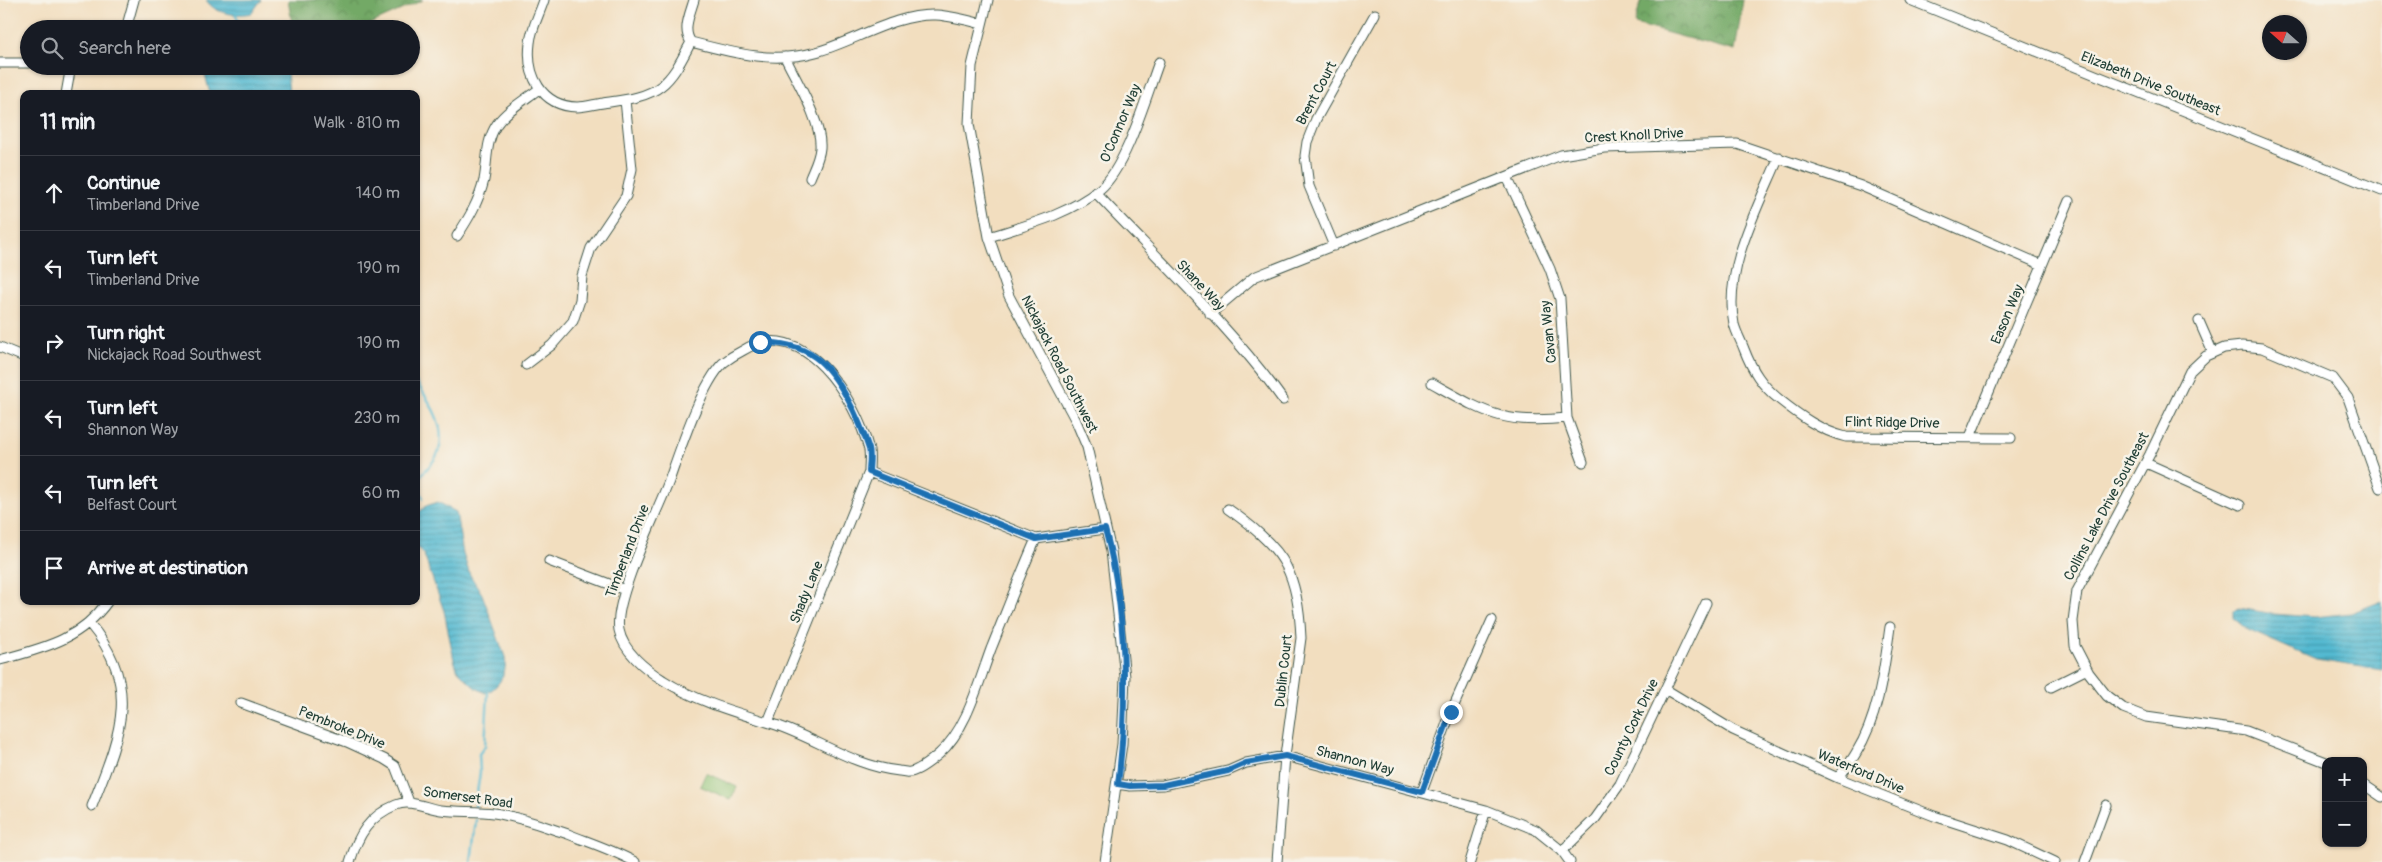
<!DOCTYPE html>
<html lang="en">
<head>
<meta charset="utf-8">
<style>
	:root { --surface:#171b24; --page:#20242c; --text:#f1f3f6; --muted:#9ea1a6; --line:#363941 }
	body { margin:0; font-family:Pangolin,sans-serif; background:var(--page); color:var(--text) }
	.controls { position:absolute; right:15px; bottom:15px; display:grid; overflow:hidden; border-radius:10px; box-shadow:0 1px 4px #0004 }
	.controls button { width:45px; height:45px; display:grid; place-items:center; padding:0; border:0; border-bottom:1px solid var(--line); background:var(--surface); color:var(--text); font:25px sans-serif }
	.compass { position:absolute; left:2262px; top:15px; width:45px; height:45px; border-radius:50%; background:var(--surface); box-shadow:0 1px 4px #0004; rotate:291deg }
	.stop { position:absolute; width:15px; height:15px; margin:-11px; border:4px solid #1f6fb2; border-radius:50%; background:#fff }
	.stop.end { background:#1f6fb2; border-color:#fff; box-shadow:0 1px 5px #0008 }
	.list { margin:0; padding:0; list-style:none }
	h2 { display:flex; justify-content:space-between; align-items:center; height:65px; margin:0; padding:0 20px; font-size:21px }
	h2 small { font-size:16px; font-weight:400; color:var(--muted) }
	.list li { display:grid; grid-template-columns:32px 1fr auto; gap:15px; align-items:center; box-sizing:border-box; height:75px; padding:0 20px; border-top:1px solid var(--line) }
	.list b { display:block; font-size:19px; white-space:nowrap }
	.list p { margin:0; font-size:16px; white-space:nowrap; color:var(--muted) }
	.list em { font-size:16px; font-style:normal; color:var(--muted) }
	.icon { flex:none; width:28px; height:28px; fill:none; stroke:currentColor; stroke-width:2; stroke-linecap:round; stroke-linejoin:round }
	.map { position:relative; flex:none; width:2382px; height:862px; overflow:hidden }
	.search { position:absolute; background:var(--surface); box-shadow:0 1px 4px #0004; left:20px; top:20px; width:400px; height:55px; display:flex; align-items:center; gap:12px; box-sizing:border-box; padding:0 18px; border-radius:28px; color:var(--muted); font-size:19px }
	.panel { position:absolute; background:var(--surface); box-shadow:0 1px 4px #0004; left:20px; top:90px; width:400px; height:515px; border-radius:10px }
	.map>svg:first-child { display:block }
	.green { fill:#8fc375; stroke:#578054 }
	.forest { fill:url(#forest-crowns); stroke:#49734d }
	.water { fill:url(#water-rules); stroke:#397b82 }
	.lines { fill:none; stroke-linecap:round; stroke-linejoin:round }
	.stream { stroke:#53b9d1; stroke-width:2.5 }
	.minor-casing { stroke:#3f5549; stroke-width:11 }
	.minor { stroke:#fff; stroke-width:9 }
	.route { stroke:#1f6fb2; stroke-width:6 }
	.labels { text-anchor:middle; stroke-width:5; stroke-linejoin:round; paint-order:stroke }
	.street-label { font-size:14px; fill:#1f3d34; stroke:#f7f3e8 }
</style>
</head>
<body>
<div class="map">
<svg width="2382" height="862" viewBox="0 0 2382 862">
	<defs>
		<pattern id="forest-crowns" width="20" height="18" patternUnits="userSpaceOnUse" patternTransform="scale(1.25)"><rect width="20" height="18" fill="#73a966"/><path d="M2 6a3 3 0 1 1 6 0M12 15a3 3 0 1 1 6 0" fill="none" stroke="#5e8b55"/></pattern>
		<pattern id="water-rules" width="6" height="5" patternUnits="userSpaceOnUse" patternTransform="scale(1.25)"><rect width="6" height="5" fill="#53b9d1"/><path d="M0 2.5h6" fill="none" stroke="#4498aa"/></pattern>
	</defs>
	<rect width="100%" height="100%" fill="#f7f3e8"/>
	<filter id="ink" filterUnits="userSpaceOnUse"><feTurbulence type="fractalNoise" baseFrequency=".02" numOctaves="2"/><feDisplacementMap in="SourceGraphic" scale="10" xChannelSelector="R" yChannelSelector="G"/><feConvolveMatrix kernelMatrix="1 2 1 2 8 2 1 2 1" color-interpolation-filters="sRGB"/></filter>
	<filter id="wash" filterUnits="userSpaceOnUse"><feTurbulence type="fractalNoise" baseFrequency=".0096" numOctaves="4" result="noise"/><feDisplacementMap in="SourceGraphic" scale="20" xChannelSelector="R" yChannelSelector="G"/><feGaussianBlur stdDeviation="1.12" result="paint"/><feColorMatrix in="noise" values="0 0 0 0 0 0 0 0 0 0 0 0 0 0 0 0 0 1.4 0 .05"/><feComposite in="paint" operator="in"/></filter>
	<g filter="url(#wash)">
		<rect width="100%" height="100%" fill="#f2debf"/>
		<path class="green" d="M706,773L737,787L731,800L700,786Z"/>
		<path class="forest" d="M288,0H423L359,29H293Z
			M1641,0H1743L1735,51L1635,24Z"/>
		<path class="water" d="M206,0H261L252,13C236,16 216,15 206,0Z
			M203,66H284L287,71L289,94H210Z
			M438,502L456,512L463,554L470,575L482,594L505,657C508,671 499,689 485,693L473,686L458,671L454,660L444,611L424,555L416,545V515L426,506Z
			M2382,601V670L2316,660L2248,630L2233,618V610L2239,608L2274,614L2315,617L2351,613Z"/>
		<g class="lines">
			<path class="stream" d="M236,15L241,29
				M416,382C431,403 450,432 436,457C431,466 423,472 416,481
				M416,483L423,498
				M475,807L480,772L479,754L485,746L488,692
				M471,862L476,820"/>
		</g>
	</g>
	<g filter="url(#ink)">
		<g class="lines">
			<g class="minor-casing">
				<path id="minor" d="M544,0C540,13 531,29 530,43C526,75 541,106 577,107C586,107 595,104 603,103C623,100 646,98 661,86C675,75 683,57 691,42
					M988,0L972,66L969,124L989,237L1009,296L1076,421L1087,447L1111,551L1125,677L1122,744L1105,862
					M1910,0L2382,191
					M126,29L134,0
					M691,42C733,53 773,64 816,52C853,42 897,13 936,15C952,16 967,20 982,24
					M691,42C682,30 690,14 694,0
					M785,57C797,82 822,122 820,148C819,159 814,168 810,178
					M0,63H29
					M66,94L71,66
					M1779,157C1759,205 1723,270 1734,324C1736,332 1741,341 1744,349C1752,370 1762,386 1780,400C1800,416 1821,431 1846,437L2011,438
					M1507,177L1550,269L1560,299L1567,418L1583,462
					M1095,192C1157,258 1231,327 1283,400
					M457,236C469,218 479,201 484,180C488,160 485,142 497,124C507,110 526,99 539,89
					M989,237C1027,225 1068,215 1100,189C1126,168 1147,94 1159,62
					M1334,246L1309,186L1305,156L1307,142L1316,119L1375,14
					M1210,314L1254,277L1561,155L1604,148L1737,144L1861,186L2042,265
					M2199,321L2213,353
					M0,347L24,357
					M526,365L552,345L573,321L580,300L582,276L591,248L626,196L632,169L625,100
					M1432,383C1486,413 1503,425 1567,418
					M1970,437L2069,201
					M2146,463L2240,505
					M869,472L1036,539
					M1228,509C1247,522 1276,545 1286,566C1297,587 1300,614 1301,638L1285,756L1277,862
					M549,561L625,590
					M89,623C143,687 119,737 92,806
					M0,660C44,648 80,640 108,601
					M2051,687L2087,669
					M1665,689L1733,730L1838,778L1934,816L2008,840L2055,862
					M241,703L347,742L384,759L395,766L409,802
					M768,722L869,472C869,465 870,457 869,450C856,399 803,313 742,351C736,354 728,359 723,363C701,385 680,450 669,481C657,513 613,600 619,630C623,651 645,669 663,680C694,700 731,711 767,722C812,735 851,766 899,771C903,771 906,773 910,772C918,771 932,760 939,754C967,729 978,684 991,649C1006,612 1020,575 1036,539L1105,529
					M2326,762L2246,731L2146,717L2123,708L2107,696L2089,673L2075,646L2073,621L2077,591L2150,454L2190,371L2206,356L2224,348L2242,346L2262,348L2333,378L2348,398L2380,488
					M1838,778C1844,770 1851,762 1856,753C1879,716 1884,669 1890,627
					M1117,784L1130,786L1163,785L1228,771L1246,763L1285,756L1486,810L1536,830L1562,851L1570,862
					M2363,784L2382,797
					M1422,792L1451,712L1492,620
					M1562,851L1595,819L1620,784L1706,603
					M350,862C358,835 369,816 396,805C410,799 426,808 441,810C458,812 477,811 494,813C520,817 543,826 568,834C591,843 613,850 635,862
					M1470,862L1486,810
					M2085,862L2106,805"/>
			</g>
			<use href="#minor" class="minor"/>
		</g>
	</g>
	<g class="lines" filter="url(#ink)">
		<path class="route" d="M760,342C780,343 798,345 815,357C839,374 860,421 869,449C871,456 869,465 869,472L1036,539L1105,529C1127,609 1128,702 1118,784L1130,786L1163,785L1228,771L1246,763L1285,756L1422,792L1451,712"/>
	</g>
	<g class="labels">
		<g class="street-label">
			<text transform="translate(2151 83) rotate(22)" y="5">Elizabeth Drive Southeast</text>
			<text transform="translate(1316 93) rotate(-62)" y="5">Brent Court</text>
			<text transform="translate(1120 123) rotate(-67)" y="5">O'Connor Way</text>
			<text transform="translate(1634 135) rotate(-3)" y="5">Crest Knoll Drive</text>
			<text transform="translate(1201 285) rotate(47)" y="5">Shane Way</text>
			<text transform="translate(2007 314) rotate(-67)" y="5">Eason Way</text>
			<text transform="translate(1548 332) rotate(-96)" y="5">Cavan Way</text>
			<text transform="translate(1060 364) rotate(63)" y="5">Nickajack Road Southwest</text>
			<text transform="translate(1892 422) rotate(1)" y="5">Flint Ridge Drive</text>
			<text transform="translate(2106 506) rotate(-62)" y="5">Collins Lake Drive Southeast</text>
			<text transform="translate(627 551) rotate(-69)" y="5">Timberland Drive</text>
			<text transform="translate(806 592) rotate(-68)" y="5">Shady Lane</text>
			<text transform="translate(1283 671) rotate(-84)" y="5">Dublin Court</text>
			<text transform="translate(342 727) rotate(22)" y="5">Pembroke Drive</text>
			<text transform="translate(1631 727) rotate(-64)" y="5">County Cork Drive</text>
			<text transform="translate(1355 760) rotate(15)" y="5">Shannon Way</text>
			<text transform="translate(1861 771) rotate(23)" y="5">Waterford Drive</text>
			<text transform="translate(468 797) rotate(8)" y="5">Somerset Road</text>
		</g>
	</g>
</svg>
<div class="controls">
<button>+</button>
<button>−</button>
</div>
<svg class="compass" viewBox="-18 -18 36 36"><path d="M0-13l5 13h-10z" fill="#e53935"/><path d="M0 13l5-13h-10z" fill="#9ea1a6"/></svg>
<div class="stop" style="left:760px;top:342px"></div>
<div class="stop end" style="left:1451px;top:712px"></div>
<div class="search"><svg class="icon" aria-label="search" viewBox="0 0 24 24"><circle cx="10" cy="10" r="6"/><path d="M15 15l6 6"/></svg>Search here</div>
<section class="panel">
<h2>11 min<small>Walk · 810 m</small></h2>
<ul class="list">
<li><svg class="icon" aria-label="ahead" viewBox="0 0 24 24"><path d="M12 20V5M6 11l6-6 6 6"/></svg><div><b>Continue</b><p>Timberland Drive</p></div><em>140 m</em></li>
<li><svg class="icon" aria-label="left" viewBox="0 0 24 24"><path d="M17 20v-9H6M10 6l-5 5 5 5"/></svg><div><b>Turn left</b><p>Timberland Drive</p></div><em>190 m</em></li>
<li><svg class="icon" aria-label="right" viewBox="0 0 24 24"><path d="M7 20v-9h11M14 6l5 5-5 5"/></svg><div><b>Turn right</b><p>Nickajack Road Southwest</p></div><em>190 m</em></li>
<li><svg class="icon" aria-label="left" viewBox="0 0 24 24"><path d="M17 20v-9H6M10 6l-5 5 5 5"/></svg><div><b>Turn left</b><p>Shannon Way</p></div><em>230 m</em></li>
<li><svg class="icon" aria-label="left" viewBox="0 0 24 24"><path d="M17 20v-9H6M10 6l-5 5 5 5"/></svg><div><b>Turn left</b><p>Belfast Court</p></div><em>60 m</em></li>
<li><svg class="icon" aria-label="arrive" viewBox="0 0 24 24"><path d="M6 21V4h12l-3 4 3 4H6"/></svg><div><b>Arrive at destination</b></div></li>
</ul>
</section>
</div>
</body>
</html>
